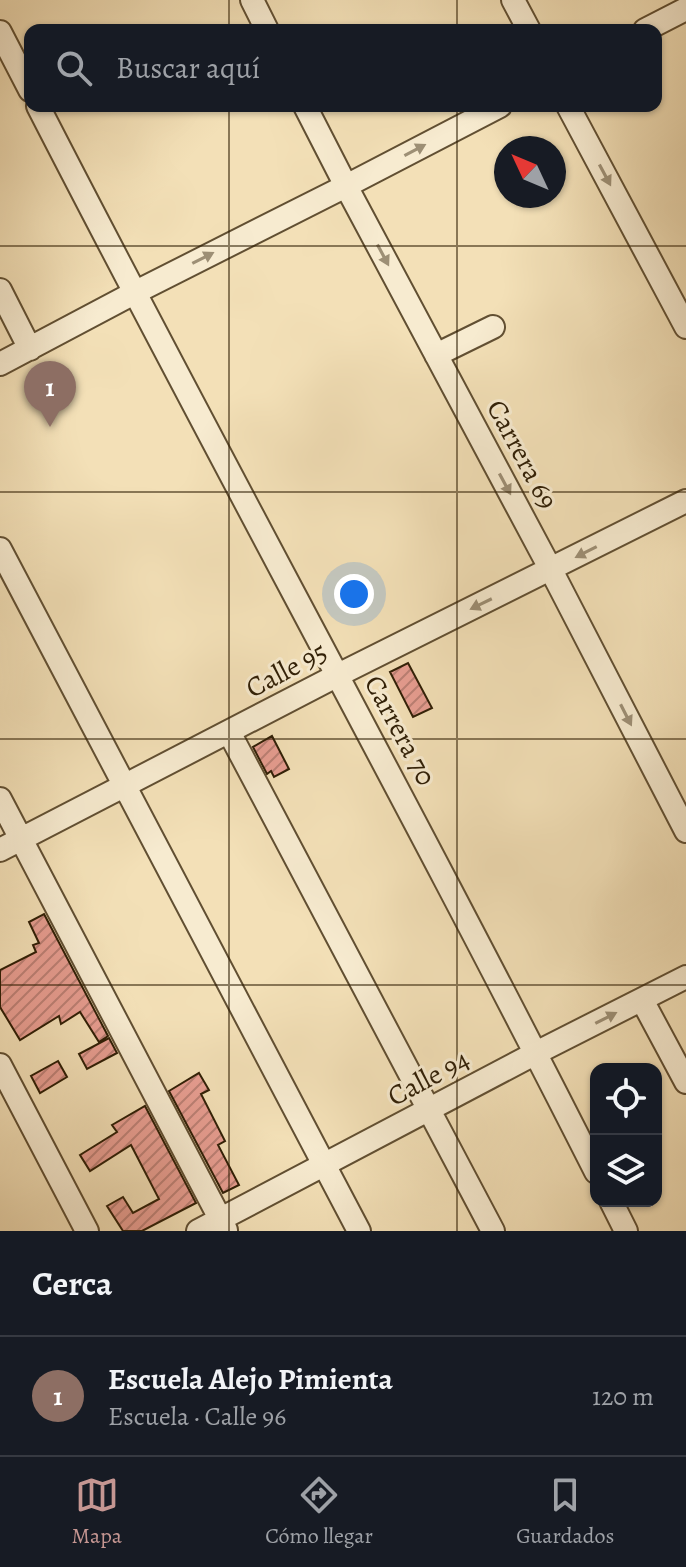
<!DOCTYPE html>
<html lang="es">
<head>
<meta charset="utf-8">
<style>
	:root { --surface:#171b24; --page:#242831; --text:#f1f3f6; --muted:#9ea1a6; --line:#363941; --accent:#c59692 }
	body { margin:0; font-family:Alegreya,serif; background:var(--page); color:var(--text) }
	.controls { position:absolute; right:24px; bottom:24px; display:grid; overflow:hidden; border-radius:16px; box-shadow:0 2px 6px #0004 }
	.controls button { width:72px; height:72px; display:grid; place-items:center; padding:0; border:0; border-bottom:2px solid var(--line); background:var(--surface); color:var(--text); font:40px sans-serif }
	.compass { position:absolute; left:494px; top:136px; width:72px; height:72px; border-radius:50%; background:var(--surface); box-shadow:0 2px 6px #0004; rotate:314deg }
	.you { position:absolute; left:354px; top:594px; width:28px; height:28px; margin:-20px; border:6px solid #fff; border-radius:50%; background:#1a73e8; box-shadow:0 0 0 12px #1a73e833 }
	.badge { display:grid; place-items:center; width:52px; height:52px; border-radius:50%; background:var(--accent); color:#fff; font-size:26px; font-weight:700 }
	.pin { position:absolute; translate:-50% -66px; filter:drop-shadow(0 2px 4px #0008) }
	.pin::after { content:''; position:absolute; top:42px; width:28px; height:24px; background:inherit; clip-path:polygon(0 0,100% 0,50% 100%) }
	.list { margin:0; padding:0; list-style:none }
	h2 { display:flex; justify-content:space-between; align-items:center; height:104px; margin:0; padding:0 32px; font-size:34px }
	h2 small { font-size:26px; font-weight:400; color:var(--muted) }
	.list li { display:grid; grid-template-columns:52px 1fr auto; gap:24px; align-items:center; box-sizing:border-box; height:120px; padding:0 32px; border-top:2px solid var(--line) }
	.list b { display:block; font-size:30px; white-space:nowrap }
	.list p { margin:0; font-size:26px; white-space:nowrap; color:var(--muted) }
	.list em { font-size:26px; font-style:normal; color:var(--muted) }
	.icon { flex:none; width:44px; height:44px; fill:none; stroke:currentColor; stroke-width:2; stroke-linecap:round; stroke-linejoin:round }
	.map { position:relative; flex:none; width:686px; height:1231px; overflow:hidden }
	.search { position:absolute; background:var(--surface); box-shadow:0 2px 6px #0004; left:24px; right:24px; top:24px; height:88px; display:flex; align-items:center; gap:20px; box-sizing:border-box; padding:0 28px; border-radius:16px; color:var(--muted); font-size:30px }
	.sheet { height:224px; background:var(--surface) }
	nav { display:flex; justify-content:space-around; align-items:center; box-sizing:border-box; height:112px; border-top:2px solid var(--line); background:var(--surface); font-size:22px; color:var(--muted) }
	nav a { display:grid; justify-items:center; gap:4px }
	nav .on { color:var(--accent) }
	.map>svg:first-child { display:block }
	.building { fill:url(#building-hatch); stroke:#301f06; stroke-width:2 }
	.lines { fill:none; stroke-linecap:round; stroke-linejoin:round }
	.minor-casing { stroke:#614f32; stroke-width:26 }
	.minor { stroke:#f7ebd0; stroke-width:22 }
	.oneway { fill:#9d8f75 }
	.grid { fill:none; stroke:#301f06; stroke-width:2; stroke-opacity:0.55 }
	.labels { text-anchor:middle; stroke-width:6; stroke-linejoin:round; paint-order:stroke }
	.street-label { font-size:28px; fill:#301f06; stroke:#f7ebd0 }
</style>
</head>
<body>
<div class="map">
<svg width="686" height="1231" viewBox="0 0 686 1231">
	<defs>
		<pattern id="building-hatch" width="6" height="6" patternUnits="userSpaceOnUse" patternTransform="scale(2)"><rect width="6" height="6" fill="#e89e92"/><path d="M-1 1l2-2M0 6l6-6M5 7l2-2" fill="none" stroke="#bc8075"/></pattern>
	</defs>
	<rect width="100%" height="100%" fill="#f3e0b7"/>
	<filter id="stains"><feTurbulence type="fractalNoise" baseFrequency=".0025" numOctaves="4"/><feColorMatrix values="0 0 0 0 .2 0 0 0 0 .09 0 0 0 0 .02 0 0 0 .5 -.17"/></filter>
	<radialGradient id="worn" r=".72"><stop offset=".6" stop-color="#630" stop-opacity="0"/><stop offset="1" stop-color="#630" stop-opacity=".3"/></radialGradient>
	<path class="building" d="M408,663L432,708L413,717L390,672Z
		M272,736L289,769L274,777L271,771L267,774L253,747Z
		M44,914L108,1036L99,1042L80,1012L61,1024L59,1016L20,1040L0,1007V970L36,952L33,945L39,943L29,922Z
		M109,1038L117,1053L87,1069L79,1054Z
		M58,1061L67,1077L40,1093L31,1076Z
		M199,1073L209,1090L201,1094L225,1141L218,1145L239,1185L223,1193L169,1091Z
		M145,1106L196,1203L142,1231H123L107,1206L123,1197L133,1213L159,1199L131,1145L90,1171L80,1155L117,1132L112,1125Z"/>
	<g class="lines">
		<g class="minor-casing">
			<path id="minor" d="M252,0L267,30
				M513,0L529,30
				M645,30L686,9
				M0,32L30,90
				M38,106C221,463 415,814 596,1172
				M305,106L346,186L551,570L686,831
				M568,106L686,327
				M0,290L30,349
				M436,355L493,327
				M0,364L134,293L346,186L500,106
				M0,549L359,1231
				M229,732L493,1231
				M0,799L226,1230
				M0,850L338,675L686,501
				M642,1000L686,1082
				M0,1065L87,1231
				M611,1201L626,1231
				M198,1231L536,1053L686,977"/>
		</g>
		<use href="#minor" class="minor"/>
	</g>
	<defs><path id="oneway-solid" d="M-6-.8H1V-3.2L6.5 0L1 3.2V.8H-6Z" transform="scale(2)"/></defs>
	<g class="oneway">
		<use href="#oneway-solid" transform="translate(415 150) rotate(-28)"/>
		<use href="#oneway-solid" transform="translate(605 175) rotate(62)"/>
		<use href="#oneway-solid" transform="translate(383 255) rotate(62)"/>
		<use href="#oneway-solid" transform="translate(203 258) rotate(-27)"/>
		<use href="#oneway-solid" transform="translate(505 484) rotate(62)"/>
		<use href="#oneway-solid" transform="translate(586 552) rotate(153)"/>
		<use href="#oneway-solid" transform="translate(481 604) rotate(154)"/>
		<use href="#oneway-solid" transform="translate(626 715) rotate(63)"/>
		<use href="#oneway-solid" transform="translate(606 1018) rotate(-27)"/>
	</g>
	<path class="grid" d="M229,0V30M457,0V30M229,106V1231M457,106V1231M0,246H686M0,492H686M0,739H686M0,985H686"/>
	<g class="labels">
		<g class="street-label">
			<text transform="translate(523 454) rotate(62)" y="10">Carrera 69</text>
			<text transform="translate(286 669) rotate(-28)" y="10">Calle 95</text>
			<text transform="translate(401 730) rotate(62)" y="10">Carrera 70</text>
			<text transform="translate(428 1077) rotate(-28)" y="10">Calle 94</text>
		</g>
	</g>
	<rect width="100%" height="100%" filter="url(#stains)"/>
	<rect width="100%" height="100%" fill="url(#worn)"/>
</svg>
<div class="controls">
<button><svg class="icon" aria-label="locate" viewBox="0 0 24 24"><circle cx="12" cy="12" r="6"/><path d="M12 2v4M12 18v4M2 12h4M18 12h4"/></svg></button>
<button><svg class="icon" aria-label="layers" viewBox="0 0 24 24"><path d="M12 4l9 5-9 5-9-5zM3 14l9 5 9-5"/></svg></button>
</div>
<svg class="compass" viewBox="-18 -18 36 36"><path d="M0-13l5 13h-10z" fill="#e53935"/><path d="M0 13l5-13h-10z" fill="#9ea1a6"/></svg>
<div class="you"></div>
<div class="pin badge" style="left:50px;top:427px;background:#8d6e63">1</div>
<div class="search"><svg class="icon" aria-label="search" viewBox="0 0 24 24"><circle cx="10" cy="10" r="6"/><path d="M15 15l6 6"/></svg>Buscar aquí</div>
</div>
<section class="sheet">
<h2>Cerca<small></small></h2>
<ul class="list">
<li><span class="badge" style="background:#8d6e63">1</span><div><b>Escuela Alejo Pimienta</b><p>Escuela · Calle 96</p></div><em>120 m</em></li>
</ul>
</section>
<nav>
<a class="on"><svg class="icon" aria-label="map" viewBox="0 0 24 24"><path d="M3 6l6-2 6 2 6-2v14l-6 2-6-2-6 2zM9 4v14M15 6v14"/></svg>Mapa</a>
<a><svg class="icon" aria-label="directions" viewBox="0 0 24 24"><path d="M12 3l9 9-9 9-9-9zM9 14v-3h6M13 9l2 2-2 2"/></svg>Cómo llegar</a>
<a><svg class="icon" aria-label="saved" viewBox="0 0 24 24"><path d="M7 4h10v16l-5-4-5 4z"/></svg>Guardados</a>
</nav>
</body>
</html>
